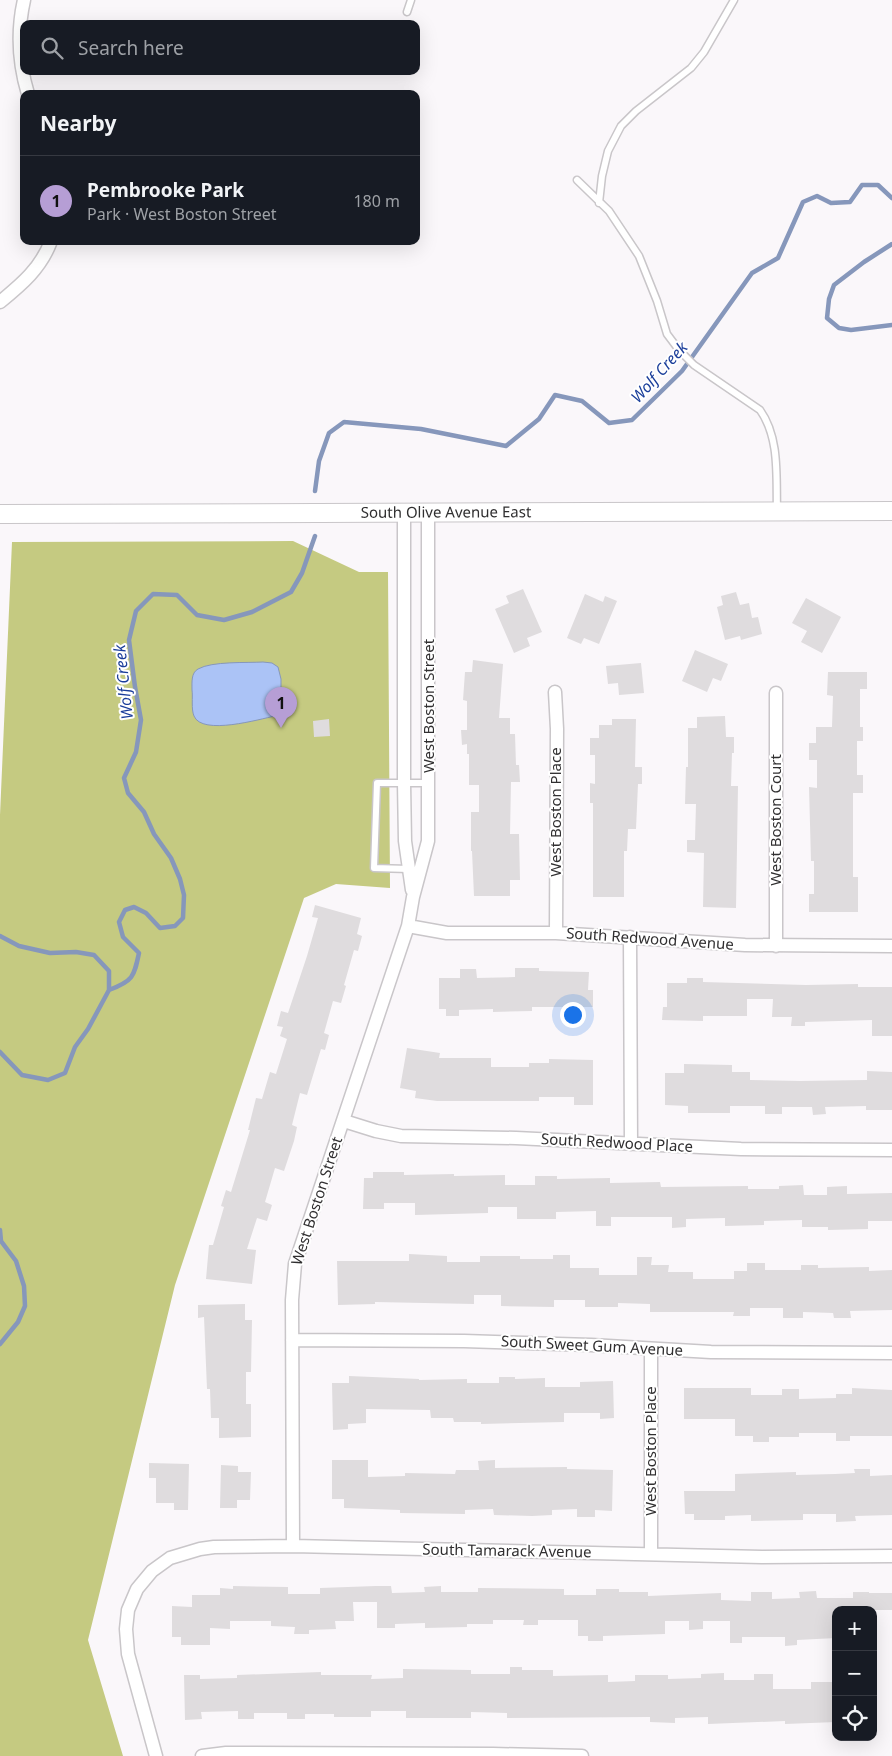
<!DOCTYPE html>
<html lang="en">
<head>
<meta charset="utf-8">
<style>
	:root { --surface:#171b24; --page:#242831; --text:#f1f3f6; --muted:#9ea1a6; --line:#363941; --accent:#b69ed5 }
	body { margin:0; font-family:"Noto Sans",sans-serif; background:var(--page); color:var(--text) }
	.controls { position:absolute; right:15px; bottom:15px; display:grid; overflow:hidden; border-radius:10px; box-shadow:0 5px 20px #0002 }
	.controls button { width:45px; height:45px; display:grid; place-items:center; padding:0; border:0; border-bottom:1px solid var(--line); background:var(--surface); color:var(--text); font:25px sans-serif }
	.you { position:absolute; left:572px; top:1014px; width:18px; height:18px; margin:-12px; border:4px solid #fff; border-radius:50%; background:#1a73e8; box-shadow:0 0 0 8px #1a73e833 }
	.badge { display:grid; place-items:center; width:32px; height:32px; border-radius:50%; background:var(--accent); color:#111; font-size:16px; font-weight:700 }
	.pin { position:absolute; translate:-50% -41px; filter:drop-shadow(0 1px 2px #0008) }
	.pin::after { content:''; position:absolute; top:26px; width:18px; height:15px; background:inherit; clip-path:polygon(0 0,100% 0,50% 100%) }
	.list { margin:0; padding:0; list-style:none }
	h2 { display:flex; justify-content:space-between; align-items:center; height:65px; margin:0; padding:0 20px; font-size:21px }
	h2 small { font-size:16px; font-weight:400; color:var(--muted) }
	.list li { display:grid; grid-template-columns:32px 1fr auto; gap:15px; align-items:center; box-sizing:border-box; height:90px; padding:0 20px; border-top:1px solid var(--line) }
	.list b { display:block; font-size:19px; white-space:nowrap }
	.list p { margin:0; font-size:16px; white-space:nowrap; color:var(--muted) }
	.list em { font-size:16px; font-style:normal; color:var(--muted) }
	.icon { flex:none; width:28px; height:28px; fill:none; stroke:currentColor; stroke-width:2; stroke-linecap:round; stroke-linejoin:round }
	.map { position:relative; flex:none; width:892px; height:1756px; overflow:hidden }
	.search { position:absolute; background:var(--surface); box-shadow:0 5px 20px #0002; left:20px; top:20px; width:400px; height:55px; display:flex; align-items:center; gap:12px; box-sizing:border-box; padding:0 18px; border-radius:10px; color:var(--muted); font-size:19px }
	.panel { position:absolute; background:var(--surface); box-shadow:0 5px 20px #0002; left:20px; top:90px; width:400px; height:155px; border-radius:10px }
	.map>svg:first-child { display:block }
	.green { fill:#c5ca81 }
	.water { fill:#abc3f6; stroke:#8697bb }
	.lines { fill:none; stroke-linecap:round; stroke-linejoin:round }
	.stream { stroke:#8697bb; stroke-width:4.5 }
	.building { fill:#dfdcde }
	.lane-casing { stroke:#c9c6c9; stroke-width:9 }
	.street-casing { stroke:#c9c6c9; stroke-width:15 }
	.secondary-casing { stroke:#c9c6c9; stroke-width:20 }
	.lane { stroke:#fff; stroke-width:6 }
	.street { stroke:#fff; stroke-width:12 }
	.secondary { stroke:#fff; stroke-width:18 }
	.labels { text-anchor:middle; stroke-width:4; stroke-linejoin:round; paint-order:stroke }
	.street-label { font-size:15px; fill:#302f30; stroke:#fff }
	.water-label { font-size:16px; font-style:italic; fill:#1b3e9a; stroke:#fff }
</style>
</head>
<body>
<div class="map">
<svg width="892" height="1756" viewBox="0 0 892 1756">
	<rect width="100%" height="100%" fill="#faf7fa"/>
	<path class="green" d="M293,541L359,572H388L390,888L336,884L304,898L175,1285L88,1640L123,1756H0V815L12,542Z"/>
	<path class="water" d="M263,662L272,663L278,667L281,679V704L275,716C260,719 202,736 194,716C191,709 193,697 192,690C192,682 191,673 198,669C212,661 247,663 263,662Z"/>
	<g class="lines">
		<path class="stream" d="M892,244L864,262L834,285L829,299L827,318L839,328L851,330L892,325
			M315,491L319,461L329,433L344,422L421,429L506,446L539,419L555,395L582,401L609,423L632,420L682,371L752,273L778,258L803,202L817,196L831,203L850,202L862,185H878L892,198
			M0,936L19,946L50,953L76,952L94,955L109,971V990L88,1029L75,1047L65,1073L48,1080L22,1075L0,1052
			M109,990C133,981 134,977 139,953L123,937L119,922L125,910L134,907L146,913L160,928L175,926L183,918L184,895L180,879L171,858L154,834L144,812L128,793L124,778L136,752L141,720L135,687L129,640L136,611L153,594L177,595L197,615L224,620L252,612L291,592L302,573L315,536
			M0,1230L1,1241L16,1261L24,1286L25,1306L18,1322L0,1344"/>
	</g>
	<path class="building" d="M523,589L542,632L527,638L530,646L514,653L495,609L509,603L506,596Z
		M736,592L740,605L749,603L752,618L758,617L762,634L741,640L740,636L725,640L717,607L723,605L721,596Z
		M585,594L603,602L605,596L617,601L599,644L584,638L581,644L567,638Z
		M806,598L841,617L822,653L801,642L807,631L792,623Z
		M695,650L728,664L721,681L713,678L707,692L682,681Z
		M473,660L503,664L499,718H510V734H515L516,765H519L520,782H511L510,834H519L520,880H510V896H474L472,851H471V812H479V785H469V754H467V744L462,745L461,730H467V701L463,700L465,672H472Z
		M641,663L644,693L619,695L618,683L608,684L606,666Z
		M828,672H867V689H860V727H863V741H857V775H863V793H853V877H858V912H809V894H814V861H811L809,787L817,788V760H809V743H816V727H832L833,696L827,695Z
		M725,716L726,737H734V753H732L731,786H738L736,908L703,907L704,853L687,852V840H695L696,804H685L686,767H688V728H697V717Z
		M329,719L330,736L314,737L313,721Z
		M612,719H636L635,767H642V784H638L636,829H628L627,851H624V897H593V803H590V783L595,784V755H590V738H599V725H612Z
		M315,905L361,918L357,934L362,936L358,951L354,950L344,985L346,986L341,1003L333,1001L324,1033L329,1035L325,1050L321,1049L307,1095L300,1093L292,1125L297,1127L294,1141L284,1171L275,1168L265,1202L272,1205L267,1221L257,1218L247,1249L256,1250L252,1284L206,1279L209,1245H213L224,1207L221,1206L226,1190L231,1192L250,1130H248L256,1098L262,1099L270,1072L276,1074L287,1039L280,1036L283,1027L277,1026L281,1011L288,1013L307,956L318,918L312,917Z
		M515,968H539V971L589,972L588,990H593V1007H532V1011L493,1012V1009L459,1010V1016H446V1009H439V978H460V969H476L477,978L515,977Z
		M687,978H703V982L806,985L858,984V987H892V1036H872V1020L805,1022V1026H791L792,1017H772L773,999H747V1016H703V1021L662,1020L663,1007H667V983H687Z
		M407,1048L440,1053L439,1058H491V1067H529V1063H549V1059L593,1060V1105H574V1097H539V1101H437L415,1098L416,1091L400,1088Z
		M684,1064L732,1065V1072H750V1080L800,1081L867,1080V1071L892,1072V1110H866V1106L825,1107L826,1114L813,1115L812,1107H782V1114H765V1106H730V1113H688V1106L665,1105V1073H684Z
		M373,1172H404V1175L454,1174V1176L505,1175V1185H535V1176H557V1179L610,1178V1183L660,1182L661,1187L748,1186V1189H779V1186L803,1185L804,1195H827V1187L847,1186V1194L892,1193V1221H868V1229L828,1230V1227H802V1220L764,1221V1225L725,1226V1218L686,1219V1227L672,1228V1217H611V1226H596V1211L556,1212V1219H517V1207H488V1213L415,1215V1203H384V1209H363L364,1178H373Z
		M409,1254L447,1256V1262H480V1256H520V1259H553V1255H570V1268H599V1275H637V1257H652L651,1265H669L668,1272H693V1279H734V1271H747V1263H765V1270H801V1265H818V1268L869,1267V1271L892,1270V1310L850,1311L851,1318H834L833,1313L803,1312V1318H783V1308H750V1316H733L734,1312H650V1304L618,1303V1307H585V1300H554V1307L501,1306V1295H474V1304L375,1302V1304L338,1305L337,1261H409Z
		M245,1304V1320H252L251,1372H246V1404H251V1437L219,1438V1418H211L210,1389H207L204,1317L198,1318V1305Z
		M349,1376L419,1379V1380L467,1379V1383H499V1377H515V1379L545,1378V1387H580V1382L613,1381L614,1418L600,1419V1413H564V1422L481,1424V1422H454L453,1418H431L430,1410L366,1409V1423L348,1424V1429L333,1430L332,1383H349Z
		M684,1388H751V1395H782V1389H799V1399L836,1398V1394H852V1388L892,1390V1436H850V1441H836V1433H799V1437H769V1442H753V1436H735V1419H684Z
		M332,1460H368V1477L405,1476V1473L455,1474L456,1470H479L478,1461L495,1460V1468L567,1467V1469L613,1470L612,1511L595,1510V1517H577V1509L552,1510V1515L532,1516L494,1515L493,1509L465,1510V1514L400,1513V1510L344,1508V1499H332Z
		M149,1463L189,1464L188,1510H174V1503H156V1478H149Z
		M221,1465L238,1466V1472H251L250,1500H237V1508H220Z
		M854,1469H870V1476L892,1475V1515L855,1516L856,1521L836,1522V1514H803V1520L751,1521V1515L725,1516V1520H694V1514H685L684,1491H735V1474L796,1472V1475L835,1474L855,1473Z
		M233,1586L288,1587V1594H320V1588L376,1586H391L392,1593L425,1592L424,1587L441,1586V1592H478V1588L564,1589V1595H596V1589H619V1592H648V1596L721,1593V1600L751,1601V1592H772V1599L800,1598L799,1592L816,1591L817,1598H853V1592H869V1593H892V1610H836V1638L797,1640V1645L785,1646V1637H742V1643H730V1621H703V1629L689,1630V1621H665V1634L603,1636V1641H588V1636H578V1620H538V1625H523L524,1620H493V1624H467V1627L425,1628V1623L395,1624V1628H377V1602H353L354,1621H335L336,1629L309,1630V1634H294L295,1627L271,1626V1621H230V1629L210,1628V1645H181V1637H172V1606L192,1607V1595H220V1588L233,1589Z
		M510,1667H522V1670H553V1676L608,1675V1682L635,1681V1675H668V1679L701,1678V1674L724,1673V1680H754V1674H773V1689H811V1682H836V1722L785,1724V1721L708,1724V1717L675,1718V1723L650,1722V1717L507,1718V1713L471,1712V1718H406V1711H371V1717H334V1714H305V1719H287V1713H254V1719H238V1711L201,1712L202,1719L185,1720L184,1675H200V1679L237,1678V1675L321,1672V1675H372L371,1679L403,1678V1669L471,1670V1674H510Z"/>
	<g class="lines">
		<g class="lane-casing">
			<path id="lane" d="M407,12L411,0
				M577,180L609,211L639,256L657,301L667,334L679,350L694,365L760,410C780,438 776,477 777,510
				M599,203L602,176L608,151L621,126L636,111L691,68L704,52L734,0
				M409,869L374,868L377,783H429"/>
		</g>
		<g class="street-casing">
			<path id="street" d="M24,0C17,31 19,64 28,94
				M0,302C22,284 41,268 51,241
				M404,512V783L405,841L412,890
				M555,692L557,729L556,933
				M776,693V946
				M408,926L447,933H556L745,945L892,946
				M630,937L631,1144
				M344,1121L376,1131L401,1136L516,1138L741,1149L892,1150
				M292,1340L464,1341L591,1345L711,1352L892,1353
				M293,1546L292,1300L295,1264L408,926L413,897L428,841V512
				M651,1554V1349
				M156,1756L128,1654L126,1629L128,1610L137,1589L152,1571L170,1558L200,1549L214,1547L293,1546L762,1557L892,1556
				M202,1756L226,1753L493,1754L582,1756"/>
		</g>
		<g class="secondary-casing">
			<g id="secondary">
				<path id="s1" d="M0,514L892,511"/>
			</g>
		</g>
		<use href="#lane" class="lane"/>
		<use href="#street" class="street"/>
		<use href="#secondary" class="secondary"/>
	</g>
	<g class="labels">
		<g class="street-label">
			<text dy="5" stroke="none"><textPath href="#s1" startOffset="446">South Olive Avenue East</textPath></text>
			<text transform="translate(429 706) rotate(-90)" y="5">West Boston Street</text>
			<text transform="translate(556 812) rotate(-90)" y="5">West Boston Place</text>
			<text transform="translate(776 820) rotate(-90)" y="5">West Boston Court</text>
			<text transform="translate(650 939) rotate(4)" y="5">South Redwood Avenue</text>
			<text transform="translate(617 1143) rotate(3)" y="5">South Redwood Place</text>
			<text transform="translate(317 1201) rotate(-72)" y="5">West Boston Street</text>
			<text transform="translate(592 1346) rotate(3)" y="5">South Sweet Gum Avenue</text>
			<text transform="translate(651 1451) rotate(-90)" y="5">West Boston Place</text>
			<text transform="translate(507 1551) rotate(1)" y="5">South Tamarack Avenue</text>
		</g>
		<g class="water-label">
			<text transform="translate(659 372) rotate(-48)" y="6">Wolf Creek</text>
			<text transform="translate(123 682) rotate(-96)" y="6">Wolf Creek</text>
		</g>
	</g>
</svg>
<div class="controls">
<button>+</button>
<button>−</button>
<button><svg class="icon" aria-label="locate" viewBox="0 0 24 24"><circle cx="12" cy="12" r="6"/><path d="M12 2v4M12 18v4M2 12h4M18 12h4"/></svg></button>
</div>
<div class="you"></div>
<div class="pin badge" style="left:281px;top:728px">1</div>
<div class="search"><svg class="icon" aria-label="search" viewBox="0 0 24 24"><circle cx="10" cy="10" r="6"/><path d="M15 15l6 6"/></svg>Search here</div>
<section class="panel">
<h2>Nearby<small></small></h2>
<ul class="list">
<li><span class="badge">1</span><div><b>Pembrooke Park</b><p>Park · West Boston Street</p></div><em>180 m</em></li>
</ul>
</section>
</div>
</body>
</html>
